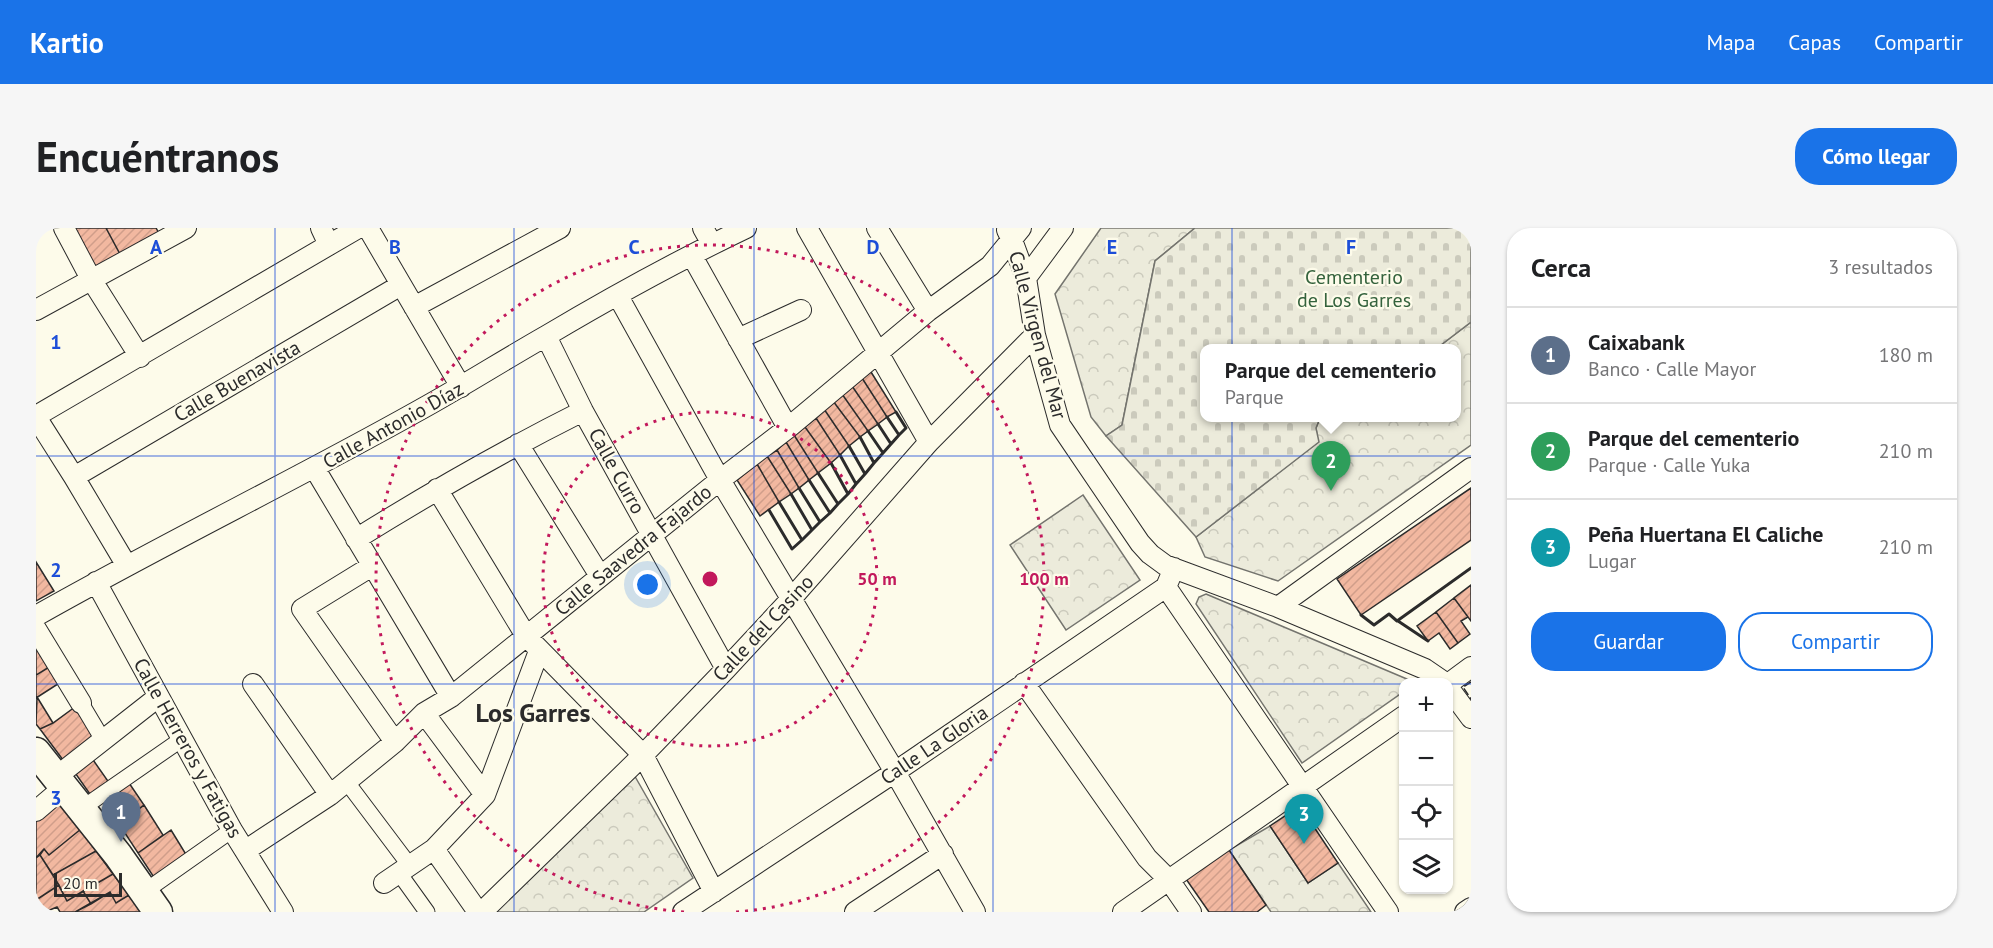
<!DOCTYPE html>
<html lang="es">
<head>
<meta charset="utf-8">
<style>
	:root { --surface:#fff; --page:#f6f6f6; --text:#202124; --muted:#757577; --line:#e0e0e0; --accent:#1a73e8 }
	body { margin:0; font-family:"PT Sans",sans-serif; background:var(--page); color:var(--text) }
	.controls { position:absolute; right:18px; bottom:18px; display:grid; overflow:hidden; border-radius:12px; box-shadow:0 2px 4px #0004 }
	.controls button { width:54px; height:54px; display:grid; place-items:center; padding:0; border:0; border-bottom:2px solid var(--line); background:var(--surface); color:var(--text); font:30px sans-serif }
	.scale { position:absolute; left:18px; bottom:15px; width:68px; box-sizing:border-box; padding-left:6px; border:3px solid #2b2b2b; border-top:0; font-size:16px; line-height:21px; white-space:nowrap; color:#2b2b2b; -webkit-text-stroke:4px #fdfbea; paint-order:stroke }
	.you { position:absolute; left:612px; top:357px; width:21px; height:21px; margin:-15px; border:4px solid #fff; border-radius:50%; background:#1a73e8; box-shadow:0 0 0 9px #1a73e833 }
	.badge { display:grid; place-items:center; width:39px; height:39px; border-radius:50%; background:var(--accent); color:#fff; font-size:20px; font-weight:700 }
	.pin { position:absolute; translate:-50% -50px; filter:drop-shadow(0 2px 3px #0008) }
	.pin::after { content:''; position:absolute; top:32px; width:21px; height:18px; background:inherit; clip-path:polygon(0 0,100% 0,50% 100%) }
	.popup { position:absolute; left:1164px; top:116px; width:261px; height:78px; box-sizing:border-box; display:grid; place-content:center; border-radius:12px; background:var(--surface); filter:drop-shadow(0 2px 4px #0005); font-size:20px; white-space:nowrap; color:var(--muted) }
	.popup b { font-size:22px; color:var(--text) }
	.popup::after { content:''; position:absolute; left:50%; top:100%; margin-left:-12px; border:12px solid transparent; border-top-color:var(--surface) }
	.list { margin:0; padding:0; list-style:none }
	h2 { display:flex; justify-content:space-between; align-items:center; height:78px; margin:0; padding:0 24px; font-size:26px }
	h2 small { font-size:20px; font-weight:400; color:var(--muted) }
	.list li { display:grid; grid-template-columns:39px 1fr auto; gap:18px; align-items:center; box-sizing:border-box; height:96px; padding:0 24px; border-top:2px solid var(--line) }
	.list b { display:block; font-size:22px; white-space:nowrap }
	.list p { margin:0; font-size:20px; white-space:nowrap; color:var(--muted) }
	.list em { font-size:20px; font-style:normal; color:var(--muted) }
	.actions { display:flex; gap:12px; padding:18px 24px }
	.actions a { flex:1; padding:14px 0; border:2px solid var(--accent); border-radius:24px; text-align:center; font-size:21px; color:var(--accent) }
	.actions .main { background:var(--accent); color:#fff }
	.icon { flex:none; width:33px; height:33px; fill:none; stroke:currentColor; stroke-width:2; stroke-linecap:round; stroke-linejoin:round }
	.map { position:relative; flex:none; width:1435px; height:684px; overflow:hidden; border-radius:24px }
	header { display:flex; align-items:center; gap:36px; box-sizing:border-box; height:84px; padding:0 30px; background:var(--accent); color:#fff }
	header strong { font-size:28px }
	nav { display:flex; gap:33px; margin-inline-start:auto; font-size:21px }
	.intro { display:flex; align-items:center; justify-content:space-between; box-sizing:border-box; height:144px; padding:0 36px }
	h1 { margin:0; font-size:42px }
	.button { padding:15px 27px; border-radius:24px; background:var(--accent); color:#fff; font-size:21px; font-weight:700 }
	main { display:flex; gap:36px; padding:0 36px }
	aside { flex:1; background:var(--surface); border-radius:24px; box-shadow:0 2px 4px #0004 }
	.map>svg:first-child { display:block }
	.forest { fill:url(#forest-crowns); stroke:#74746e; stroke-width:1.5 }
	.cemetery { fill:url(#cemetery-stones); stroke:#74746e; stroke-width:1.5 }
	.building { fill:url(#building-hatch); stroke:#2b2b2b; stroke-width:1.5 }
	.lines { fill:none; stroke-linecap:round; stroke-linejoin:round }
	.pedestrian-casing { stroke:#2b2b2b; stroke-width:17 }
	.minor-casing { stroke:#2b2b2b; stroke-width:22 }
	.secondary-casing { stroke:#2b2b2b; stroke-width:31 }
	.pedestrian { stroke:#fdfbea; stroke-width:15 }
	.minor { stroke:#fdfbea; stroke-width:20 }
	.secondary { stroke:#fdfbea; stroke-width:28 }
	.fence { stroke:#2b2b2b; stroke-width:1.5; stroke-dasharray:8 3; stroke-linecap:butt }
	.wall { stroke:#2b2b2b; stroke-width:3 }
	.grid { fill:none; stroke:#1d4ed8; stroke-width:1.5; stroke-opacity:0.55 }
	.ring { fill:none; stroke:#c2185b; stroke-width:3; stroke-dasharray:3 6 }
	.labels { text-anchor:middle; stroke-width:4.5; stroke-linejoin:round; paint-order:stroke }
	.park-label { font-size:20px; fill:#34623c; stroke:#fdfbea }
	.street-label { font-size:20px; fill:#2b2b2b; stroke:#fdfbea }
	.district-label { font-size:26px; font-weight:bold; fill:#2b2b2b; stroke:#fdfbea }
	.grid-label { font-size:20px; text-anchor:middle; font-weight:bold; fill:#1d4ed8; stroke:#fdfbea; stroke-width:4.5; stroke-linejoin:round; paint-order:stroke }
	.centre { fill:#c2185b; stroke:#fdfbea; stroke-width:3 }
	.ring-label { font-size:18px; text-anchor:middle; font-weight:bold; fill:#c2185b; stroke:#fdfbea; stroke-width:4.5; stroke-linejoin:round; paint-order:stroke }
</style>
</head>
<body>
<header>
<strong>Kartio</strong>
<nav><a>Mapa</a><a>Capas</a><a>Compartir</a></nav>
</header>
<div class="intro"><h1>Encuéntranos</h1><a class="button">Cómo llegar</a></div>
<main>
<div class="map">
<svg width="1435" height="684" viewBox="0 0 1435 684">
	<defs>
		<pattern id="forest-crowns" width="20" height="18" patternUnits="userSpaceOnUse" patternTransform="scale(1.5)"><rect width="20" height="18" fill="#ecebdb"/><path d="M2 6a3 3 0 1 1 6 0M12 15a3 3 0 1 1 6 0" fill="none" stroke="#cbcabc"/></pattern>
		<pattern id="cemetery-stones" width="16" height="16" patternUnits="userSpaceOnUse" patternTransform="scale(1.5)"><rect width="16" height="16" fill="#ecebdb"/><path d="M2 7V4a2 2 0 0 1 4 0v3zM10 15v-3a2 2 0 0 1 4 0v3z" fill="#cbcabc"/></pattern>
		<pattern id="building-hatch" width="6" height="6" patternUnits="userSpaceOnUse" patternTransform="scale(1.5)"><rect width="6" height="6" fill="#f2b8a0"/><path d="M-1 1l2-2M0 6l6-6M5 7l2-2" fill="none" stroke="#d09e8a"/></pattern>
	</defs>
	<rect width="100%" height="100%" fill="#fdfbea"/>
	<path class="forest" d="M1065,0H1159L1119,33L1086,197L1070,208L1055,189L1019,66Z
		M1435,94V217L1242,353L1169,329L1160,309L1282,214L1280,200L1284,190H1421V121L1401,120Z
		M1047,267L1104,352L1030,402L974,317Z
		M1170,366L1378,454H1368L1367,464L1266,535L1160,376L1163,369Z
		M597,545L657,650L608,684H457Z
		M1234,598L1272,655L1302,635L1335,684H1235L1193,622Z"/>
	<path class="cemetery" d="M1159,0H1435V94L1401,120L1169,121V190H1284L1280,200L1283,214L1160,309L1070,208L1086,197L1119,33Z"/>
	<path class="building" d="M31,0H70L85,28L54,44Z
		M70,0H120L124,7L85,28Z
		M835,144L860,184L851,189L826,150Z
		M826,150L851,189L842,196L816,158Z
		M816,158L842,196L832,203L806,166Z
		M806,166L832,203L824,209L797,173Z
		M797,173L824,209L813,218L788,181Z
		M788,181L813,218L804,227L780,190Z
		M780,190L804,227L795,235L769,199Z
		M769,199L795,235L782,245L758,207Z
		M758,207L782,245L773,252L750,214Z
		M750,214L773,252L763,260L741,222Z
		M741,222L763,260L755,266L731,228Z
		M731,228L755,266L743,274L721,236Z
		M721,236L743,274L724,288L701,252Z
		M1435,260V312L1325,387L1301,351Z
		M0,334L18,363L0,373Z
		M1435,357V393L1418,370Z
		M1418,370L1432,389L1425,393L1434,406L1422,415L1400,384Z
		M1400,384L1422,415L1414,421L1403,405L1392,413L1381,398Z
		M0,417L15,438L0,447Z
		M15,438L25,454L0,470V447Z
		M1,469L17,495L4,501L0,496Z
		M43,476L64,513L30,536L4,501L17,495Z
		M55,529L74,556L56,569L37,542Z
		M91,552L108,577L83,596L66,571Z
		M20,570L45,601L13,627L8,621L0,630V587Z
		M108,577L127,607L102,625L83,596Z
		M1264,578L1302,635L1272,655L1234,598Z
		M45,601L60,623L17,647L4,627L8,621L13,627Z
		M135,602L151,628L119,651L102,625Z
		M1193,622L1230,677L1221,684H1173L1150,651Z
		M60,623L77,646L31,673L17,647Z
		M4,627L23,657L0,672V630Z
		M77,646L93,667L80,675L74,664L55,676L47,663Z
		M23,657L31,673L47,663L55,676L39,684H24L21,679L9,684H0V672Z
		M74,664L80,675L93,667L105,684H39Z"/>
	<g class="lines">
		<g class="pedestrian-casing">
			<path id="pedestrian" d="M45,475L67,512
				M310,553L374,638
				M45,581L146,511
				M363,645L391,684
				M108,664L196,602"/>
		</g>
		<g class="minor-casing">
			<path id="minor" d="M28,0L55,51L104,129
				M285,0L293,17
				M332,0L425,159
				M667,0L676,16
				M771,0L893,214
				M841,0L892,83
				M971,2L976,12L990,50L999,107L1024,197L1104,315L1114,326L1129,337L1242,379L1389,441L1408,454
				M656,28L752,200
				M990,50L1027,0
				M582,68L684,252L859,544L939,684
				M378,79L524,0
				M0,82L150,0
				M510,108L547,183L690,441
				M702,111L765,82
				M0,188L322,0
				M0,189L38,249L91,338
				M482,216L564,348
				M279,241L415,469
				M38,249L365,57
				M401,261L490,408L607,527L678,664
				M320,311C394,265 469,222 547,183
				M336,338L266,381L359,514
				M60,354L196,602L247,684
				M1130,359L1352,684
				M1242,379L1435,240
				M0,388C125,317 255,254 380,184C424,160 466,133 510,108C574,70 643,32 710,0
				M0,401L45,475
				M988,455L1111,630L1133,652L1155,684
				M217,456L294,567
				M1412,456L1435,439
				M1412,459L1435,490
				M388,485L449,567
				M20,549L122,469
				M0,583L28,559
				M398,621L442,684
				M210,622L294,567L359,514L388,485L415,469L684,252L752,200L892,83L954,38L985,0
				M348,655L398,621L449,567L503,423
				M446,684L607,527L690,441L755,371L893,214L999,107
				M647,684L859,544L1130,359L1138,340
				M819,684L907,626
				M1087,684L1368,488
				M1429,684L1435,680"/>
		</g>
		<g class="secondary-casing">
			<path id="secondary" d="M0,524L82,627L122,684"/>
		</g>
		<use href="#pedestrian" class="pedestrian"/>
		<use href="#minor" class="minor"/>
		<use href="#secondary" class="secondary"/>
		<path class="fence" d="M1435,454L1427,459L1435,471"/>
		<path class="wall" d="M860,184L870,200L863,207
			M851,189L863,207L855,216
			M842,196L855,216L847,225
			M832,203L847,225L838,235
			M824,209L838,235L829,246
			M813,218L829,246L820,256
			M804,227L820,256L812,266
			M795,235L812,266L802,276
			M782,245L802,276L794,285
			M773,252L794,285L784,294
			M763,260L784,294L776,302
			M743,274L766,312L776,302L755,266
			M733,282L756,321L766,312
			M1325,387L1338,397L1353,386L1361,393L1435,340
			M1362,393L1392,413"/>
	</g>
	<path class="grid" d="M239,0V684M478,0V684M718,0V684M957,0V684M1196,0V684M0,228H1435M0,456H1368M1412,456H1435"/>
	<g class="ring">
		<circle cx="674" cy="351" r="167"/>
		<path d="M648 684A334 334 0 1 1 700 684"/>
	</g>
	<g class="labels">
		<g class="park-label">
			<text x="1318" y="56">Cementerio<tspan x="1318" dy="23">de Los Garres</tspan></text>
		</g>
		<g class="street-label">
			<text transform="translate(1002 107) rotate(75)" y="7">Calle Virgen del Mar</text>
			<text transform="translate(201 153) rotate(-30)" y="7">Calle Buenavista</text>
			<text transform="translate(357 197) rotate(-29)" y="7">Calle Antonio Díaz</text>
			<text transform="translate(581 243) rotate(61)" y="7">Calle Curro</text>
			<text transform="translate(597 322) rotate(-39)" y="7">Calle Saavedra Fajardo</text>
			<text transform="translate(727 400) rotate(-47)" y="7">Calle del Casino</text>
			<text transform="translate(898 517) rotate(-34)" y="7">Calle La Gloria</text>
			<text transform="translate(152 520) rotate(61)" y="7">Calle Herreros y Fatigas</text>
		</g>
		<g class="district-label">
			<text x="497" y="494">Los Garres</text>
		</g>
	</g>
	<g class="grid-label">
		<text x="120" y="26">A</text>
		<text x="359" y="26">B</text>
		<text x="598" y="26">C</text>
		<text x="837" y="26">D</text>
		<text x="1076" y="26">E</text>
		<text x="1315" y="26">F</text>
		<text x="20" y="121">1</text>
		<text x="20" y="349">2</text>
		<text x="20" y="577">3</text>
	</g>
	<circle cx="674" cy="351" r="9" class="centre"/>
	<g class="ring-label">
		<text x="841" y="357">50 m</text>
		<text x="1008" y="357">100 m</text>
	</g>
</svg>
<div class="controls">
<button>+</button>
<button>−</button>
<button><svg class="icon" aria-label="locate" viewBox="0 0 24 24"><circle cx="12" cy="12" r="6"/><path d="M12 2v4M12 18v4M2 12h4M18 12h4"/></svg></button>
<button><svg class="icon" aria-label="layers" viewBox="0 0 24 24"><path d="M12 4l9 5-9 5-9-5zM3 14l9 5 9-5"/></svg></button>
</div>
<div class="scale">20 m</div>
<div class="you"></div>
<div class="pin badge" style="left:85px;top:614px;background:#5c6f8a">1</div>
<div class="pin badge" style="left:1295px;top:263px;background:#2e9e5b">2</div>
<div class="popup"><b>Parque del cementerio</b>Parque</div>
<div class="pin badge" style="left:1268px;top:616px;background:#0f9aa8">3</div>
</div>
<aside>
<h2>Cerca<small>3 resultados</small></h2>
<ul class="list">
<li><span class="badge" style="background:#5c6f8a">1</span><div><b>Caixabank</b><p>Banco · Calle Mayor</p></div><em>180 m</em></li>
<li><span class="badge" style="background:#2e9e5b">2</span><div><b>Parque del cementerio</b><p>Parque · Calle Yuka</p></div><em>210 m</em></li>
<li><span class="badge" style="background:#0f9aa8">3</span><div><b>Peña Huertana El Caliche</b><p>Lugar</p></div><em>210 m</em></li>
</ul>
<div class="actions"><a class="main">Guardar</a><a>Compartir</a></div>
</aside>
</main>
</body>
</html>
